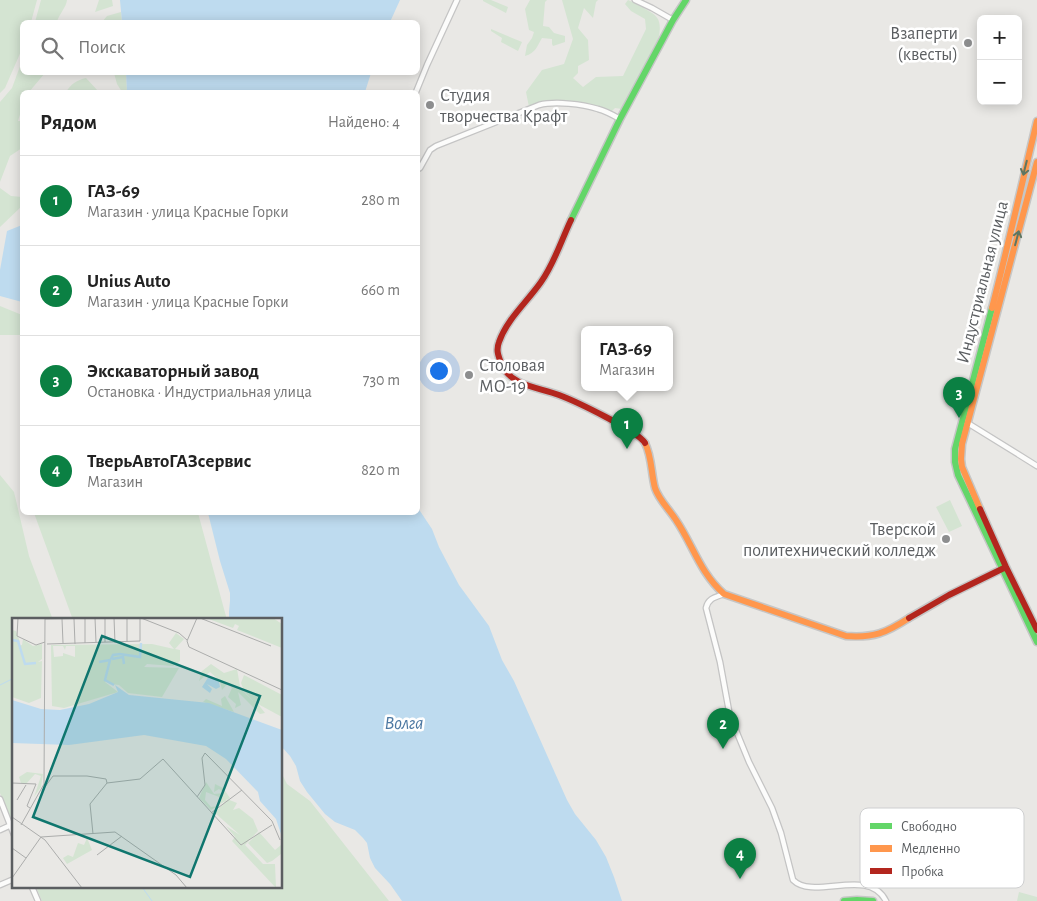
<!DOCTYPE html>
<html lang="ru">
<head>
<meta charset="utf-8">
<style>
	:root { --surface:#fff; --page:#f2f2f2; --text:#222; --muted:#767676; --line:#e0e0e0; --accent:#0b8043 }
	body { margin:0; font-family:"Alegreya Sans",sans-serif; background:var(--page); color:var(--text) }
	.controls { position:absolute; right:15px; top:15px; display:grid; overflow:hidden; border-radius:8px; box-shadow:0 2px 12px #0003 }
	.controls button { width:45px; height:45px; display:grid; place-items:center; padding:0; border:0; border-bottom:1px solid var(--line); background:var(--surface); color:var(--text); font:25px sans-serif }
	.you { position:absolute; left:438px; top:370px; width:18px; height:18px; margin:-12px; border:4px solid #fff; border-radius:50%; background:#1a73e8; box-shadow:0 0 0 8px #1a73e833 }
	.badge { display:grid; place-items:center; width:32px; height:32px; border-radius:50%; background:var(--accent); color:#fff; font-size:16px; font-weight:700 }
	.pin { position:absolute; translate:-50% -41px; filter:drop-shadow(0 1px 2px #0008) }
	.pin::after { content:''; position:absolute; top:26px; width:18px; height:15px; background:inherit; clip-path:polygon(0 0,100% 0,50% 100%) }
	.popup { position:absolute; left:581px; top:326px; width:92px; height:65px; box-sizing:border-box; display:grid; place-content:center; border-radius:8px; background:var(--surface); filter:drop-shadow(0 1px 4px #0005); font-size:16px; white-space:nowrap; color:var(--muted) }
	.popup b { font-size:19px; color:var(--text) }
	.popup::after { content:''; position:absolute; left:50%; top:100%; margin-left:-10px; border:10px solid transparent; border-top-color:var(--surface) }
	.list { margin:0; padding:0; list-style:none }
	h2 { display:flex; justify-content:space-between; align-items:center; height:65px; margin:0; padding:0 20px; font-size:21px }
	h2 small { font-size:16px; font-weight:400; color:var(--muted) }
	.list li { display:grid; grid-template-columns:32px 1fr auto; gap:15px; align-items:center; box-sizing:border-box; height:90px; padding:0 20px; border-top:1px solid var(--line) }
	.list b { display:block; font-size:19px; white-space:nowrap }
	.list p { margin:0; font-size:16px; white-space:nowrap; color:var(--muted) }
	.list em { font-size:16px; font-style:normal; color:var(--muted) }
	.icon { flex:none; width:28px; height:28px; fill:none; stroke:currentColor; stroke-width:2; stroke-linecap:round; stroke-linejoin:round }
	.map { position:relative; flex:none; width:1037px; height:901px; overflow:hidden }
	.search { position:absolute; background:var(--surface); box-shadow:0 2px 12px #0003; left:20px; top:20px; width:400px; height:55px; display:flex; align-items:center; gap:12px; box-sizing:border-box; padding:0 18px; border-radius:8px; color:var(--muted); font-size:19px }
	.panel { position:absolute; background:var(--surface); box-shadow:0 2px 12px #0003; left:20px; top:90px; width:400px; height:425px; border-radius:8px }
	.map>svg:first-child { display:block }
	.green { fill:#d4e4d2 }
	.water { fill:#bedbef }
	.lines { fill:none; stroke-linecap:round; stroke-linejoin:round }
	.stream { stroke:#bedbef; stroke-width:1 }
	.street-casing { stroke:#c4c4c4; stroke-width:7 }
	.fast-casing { stroke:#c6c6c6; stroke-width:9 }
	.slow-casing { stroke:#c6c6c6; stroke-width:9 }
	.jam-casing { stroke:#c6c6c6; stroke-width:9 }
	.street { stroke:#fcfcfb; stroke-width:4.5 }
	.fast { stroke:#63d668; stroke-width:6 }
	.slow { stroke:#ff974d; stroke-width:6 }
	.jam { stroke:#b3261e; stroke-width:6 }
	.oneway { stroke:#5d7662 }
	.poi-dot { fill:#8d8e8f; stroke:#fff; stroke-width:2 }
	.labels { text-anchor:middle; stroke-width:5; stroke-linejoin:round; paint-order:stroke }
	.poi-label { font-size:18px; fill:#5b5e61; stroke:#fff; text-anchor:end }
	.street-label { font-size:18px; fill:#5b5e61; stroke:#fff }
	.water-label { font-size:19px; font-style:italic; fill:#4c78a2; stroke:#fff }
	.inset-river { fill:none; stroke:#bedbef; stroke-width:2.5 }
	.inset-road { fill:none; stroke:#acadac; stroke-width:1 }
	.view { fill:#0f766e; fill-opacity:0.15; stroke:#0f766e; stroke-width:2.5 }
	.inset-edge { fill:none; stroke:#5b5e61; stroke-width:2.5 }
	.key { fill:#fff; stroke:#cecfd0; stroke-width:1 }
	.key-label { font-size:14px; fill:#5b5e61 }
</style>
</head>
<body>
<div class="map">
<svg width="1037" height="901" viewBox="0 0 1037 901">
	<rect width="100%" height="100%" fill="#e9e8e5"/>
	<path class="green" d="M0,0H37L31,22H22V49L5,88L0,93Z
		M41,0H67C66,8 59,14 57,22H35Z
		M99,0H112L113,6L95,12Z
		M483,0H491L508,7L506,13L483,1Z
		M530,0H547L545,2L543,26L549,27L554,33L565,36V42L553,46L552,44V39L542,38C537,46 536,53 525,56L527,45L532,38L534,32L529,30L525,9Z
		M562,0H598L596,2L593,18L584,8L578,28L588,40L589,60L578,66V73L573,78L583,87L596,77L623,76L646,29L645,19L631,11L625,4L628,0C635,3 641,6 647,10C660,17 661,22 659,37L622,109L615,108L611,112C583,101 558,105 529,107L526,92L542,70L564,64L573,39Z
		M121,12L122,22H102L107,16Z
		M491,29L522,42L518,51L501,42L502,38L491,31Z
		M22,61V72L45,73L29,92H22V108L18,121H22V148L10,156L0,182V102L12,88Z
		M114,73H126L127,92H122L117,84Z
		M86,78L99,92H66C71,84 77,80 86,78Z
		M0,188L11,196L22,197V206L0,227Z
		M0,306L22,315V335H0Z
		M0,475L14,492L29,556L53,620H14V829L0,793Z
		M950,500L962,526L949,532L936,507Z
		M34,513H198L227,620H73Z
		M281,772L287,784L310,801L389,901H42L36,887H281Z
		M1019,892L1037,897V901H1017Z"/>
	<path class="water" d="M120,0H400L390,22H122Z
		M126,73L127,72L371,73L365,92H127Z
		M22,225V302L0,296V270L7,231Z
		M418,508L432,529L439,547L459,585L489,626L502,660L514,681L567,800L575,814L596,840L606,857L614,877L622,901H402L390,884L375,868L370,858L367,843L363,838L355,830L335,822L325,814L307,792L300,781L296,766L290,756L281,746V620H229V612L230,601V593L220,561L208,513L418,512Z"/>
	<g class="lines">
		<path class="stream" d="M0,685L14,678
			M142,887L152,901"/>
		<g class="street-casing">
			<path id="street" d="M635,0L652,8L673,20
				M416,92L427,65L457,0
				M418,169L420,168L430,150L436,146L539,105C555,101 582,104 598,109C606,111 613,115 620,119
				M966,422L1037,466
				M724,594C716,597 708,598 706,608L720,662L729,711L733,723L749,762L772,808L781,833L793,880C814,901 868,866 886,901
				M0,799L14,835
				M0,830L11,825
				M0,885L14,879
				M32,887L38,901"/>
		</g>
		<g class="fast-casing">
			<path id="fast" d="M571,220L620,119L673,20L686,0
				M992,308L955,449V462L958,475L1037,642
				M844,901L857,900L873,901"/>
		</g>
		<g class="slow-casing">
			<path id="slow" d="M992,308C1008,246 1022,183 1037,121
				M645,443C652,457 651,473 655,488C659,500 669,509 676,520C693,545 700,573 724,594L846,636C874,638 886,633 909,618
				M980,509L962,467L961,459L962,444L1037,162"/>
		</g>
		<g class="jam-casing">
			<path id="jam" d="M571,220C561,241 554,264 541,282C527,302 507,319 499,342C496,350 498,355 501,363C511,387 539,387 559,395C575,401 638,431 645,443
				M980,509L1006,567L1037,630
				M909,618L949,595L1006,567"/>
		</g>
		<use href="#street" class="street"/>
		<use href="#fast" class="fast"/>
		<use href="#slow" class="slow"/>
		<use href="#jam" class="jam"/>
	</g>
	<defs><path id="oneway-shaft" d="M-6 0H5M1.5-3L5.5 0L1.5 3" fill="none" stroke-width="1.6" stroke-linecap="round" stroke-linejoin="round" transform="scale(1.25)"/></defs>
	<g class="oneway">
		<use href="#oneway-shaft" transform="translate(1025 168) rotate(104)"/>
		<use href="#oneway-shaft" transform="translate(1017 238) rotate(-75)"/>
	</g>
	<g class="poi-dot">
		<circle cx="968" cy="43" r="5"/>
		<circle cx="430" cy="105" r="5"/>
		<circle cx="469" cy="375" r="5"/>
		<circle cx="946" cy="539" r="5"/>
	</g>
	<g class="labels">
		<g class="poi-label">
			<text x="958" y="39">Взаперти<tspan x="958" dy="21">(квесты)</tspan></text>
			<text x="440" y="101" text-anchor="start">Студия<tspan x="440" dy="21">творчества Крафт</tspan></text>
			<text x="479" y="371" text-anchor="start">Столовая<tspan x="479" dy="21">МО-19</tspan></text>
			<text x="936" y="535">Тверской<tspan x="936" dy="21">политехнический колледж</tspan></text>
		</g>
		<g class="street-label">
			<text transform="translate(982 282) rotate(-76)" y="6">Индустриальная улица</text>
		</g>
		<g class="water-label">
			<text x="404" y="729">Волга</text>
		</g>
	</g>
	<g transform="translate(12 618)">
		<rect width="270" height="270" fill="#e9e8e5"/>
		<path d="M194,0H261L270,6V30L225,12L227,8L223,6L221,10ZM0,12L4,13L8,24L6,28L10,27L11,21L21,28L30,26V41L26,44L30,43L29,80L17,85L0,79ZM164,15L172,21L163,31L168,32V43L161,48L135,46L132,49L167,50L150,79L116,75L107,67L99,66L94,62L95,55L93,64L106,74L52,90L40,88L39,27L140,26L162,31L157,25ZM41,28H51L53,32L54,28H63V39L51,35V38L42,39ZM199,46L212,55L225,51L228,68L232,74L241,83L232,73L229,65L232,57L270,77V99L246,86L253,95L248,96L226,74L229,87L223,90L224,86L216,79L220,70L215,66L210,72L208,63L198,54L187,63L190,53ZM213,78L222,94L191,84L194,81L210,88L209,81ZM15,154L31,156L29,169L22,179L29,158L23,156L14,166L9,165L7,159ZM194,164L202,176L212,175L207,171L202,174L203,166L211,170L218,180L207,187V179L194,174L193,182L199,189L206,188L199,192L187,180ZM215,181L225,185L221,192L227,190L241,201L246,213L233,227L251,246H263L264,270L220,223L223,219L214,208L228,217L203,195ZM247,214L263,232L269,227V236L260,243L255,245L236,225ZM75,220L80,232L55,246L51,240L56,237L61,239L66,225L72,227Z" fill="#d4e4d2" fill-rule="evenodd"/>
		<path d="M197,58L207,64L208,69L204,71L195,66L200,71L198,75L190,69ZM103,67L117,77L197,85L270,112V219L264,201L248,183L246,174L214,141L194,128L132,117L57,127L0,125V82L29,91L48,92L77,86L106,74Z" fill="#bedbef"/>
		<path class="inset-river" d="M0,22L6,23L13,46L24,45M99,41L101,37L108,36L128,39L129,25M100,41L111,39L112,46M87,44L98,42L93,62L102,67"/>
		<path class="inset-road" d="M6,0L5,18L24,27L33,24M83,0L84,24M93,0V24M102,0L103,25M115,0V24M129,0L167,15L175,22M185,0L175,23L177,29L270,72M188,0L259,28M33,1L91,0M50,1L51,25M62,1L63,26M73,1V25M35,26L128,23V0M0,165L24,166L15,188L18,190M30,173L41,158H75L94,161L95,165M185,179L193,167L190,140L193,135L260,203L268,222M5,182L14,167M199,195L230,172M0,199L33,222L70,270M9,207L32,166L33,0M81,216L78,186L95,165L128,161L151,141L229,227L260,207M29,219L103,214L164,257L175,270M0,230L14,240M85,237L110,218M0,260L29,219"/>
		<path class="view" d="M90,18L248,78L178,259L21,199Z"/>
		<rect width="270" height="270" class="inset-edge"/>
	</g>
	<rect x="860" y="808" width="164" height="80" rx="8" class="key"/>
	<rect x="870" y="823" width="22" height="6" fill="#63d668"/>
	<rect x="870" y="845" width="22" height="7" fill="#ff974d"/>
	<rect x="870" y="868" width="22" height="6" fill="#b3261e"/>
	<g class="key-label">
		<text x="901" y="831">Свободно</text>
		<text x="901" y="853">Медленно</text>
		<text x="901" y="876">Пробка</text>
	</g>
</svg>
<div class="controls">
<button>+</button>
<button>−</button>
</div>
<div class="you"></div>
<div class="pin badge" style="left:627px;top:449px">1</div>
<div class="popup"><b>ГАЗ-69</b>Магазин</div>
<div class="pin badge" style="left:723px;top:749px">2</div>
<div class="pin badge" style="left:959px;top:418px">3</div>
<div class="pin badge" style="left:740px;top:879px">4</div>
<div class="search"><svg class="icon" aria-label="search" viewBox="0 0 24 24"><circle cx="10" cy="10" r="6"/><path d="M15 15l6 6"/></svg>Поиск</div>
<section class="panel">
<h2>Рядом<small>Найдено: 4</small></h2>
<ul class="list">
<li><span class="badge">1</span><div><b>ГАЗ-69</b><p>Магазин · улица Красные Горки</p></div><em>280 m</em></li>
<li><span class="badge">2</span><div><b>Unius Auto</b><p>Магазин · улица Красные Горки</p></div><em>660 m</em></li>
<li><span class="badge">3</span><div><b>Экскаваторный завод</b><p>Остановка · Индустриальная улица</p></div><em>730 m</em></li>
<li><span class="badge">4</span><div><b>ТверьАвтоГАЗсервис</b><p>Магазин</p></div><em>820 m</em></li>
</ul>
</section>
</div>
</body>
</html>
